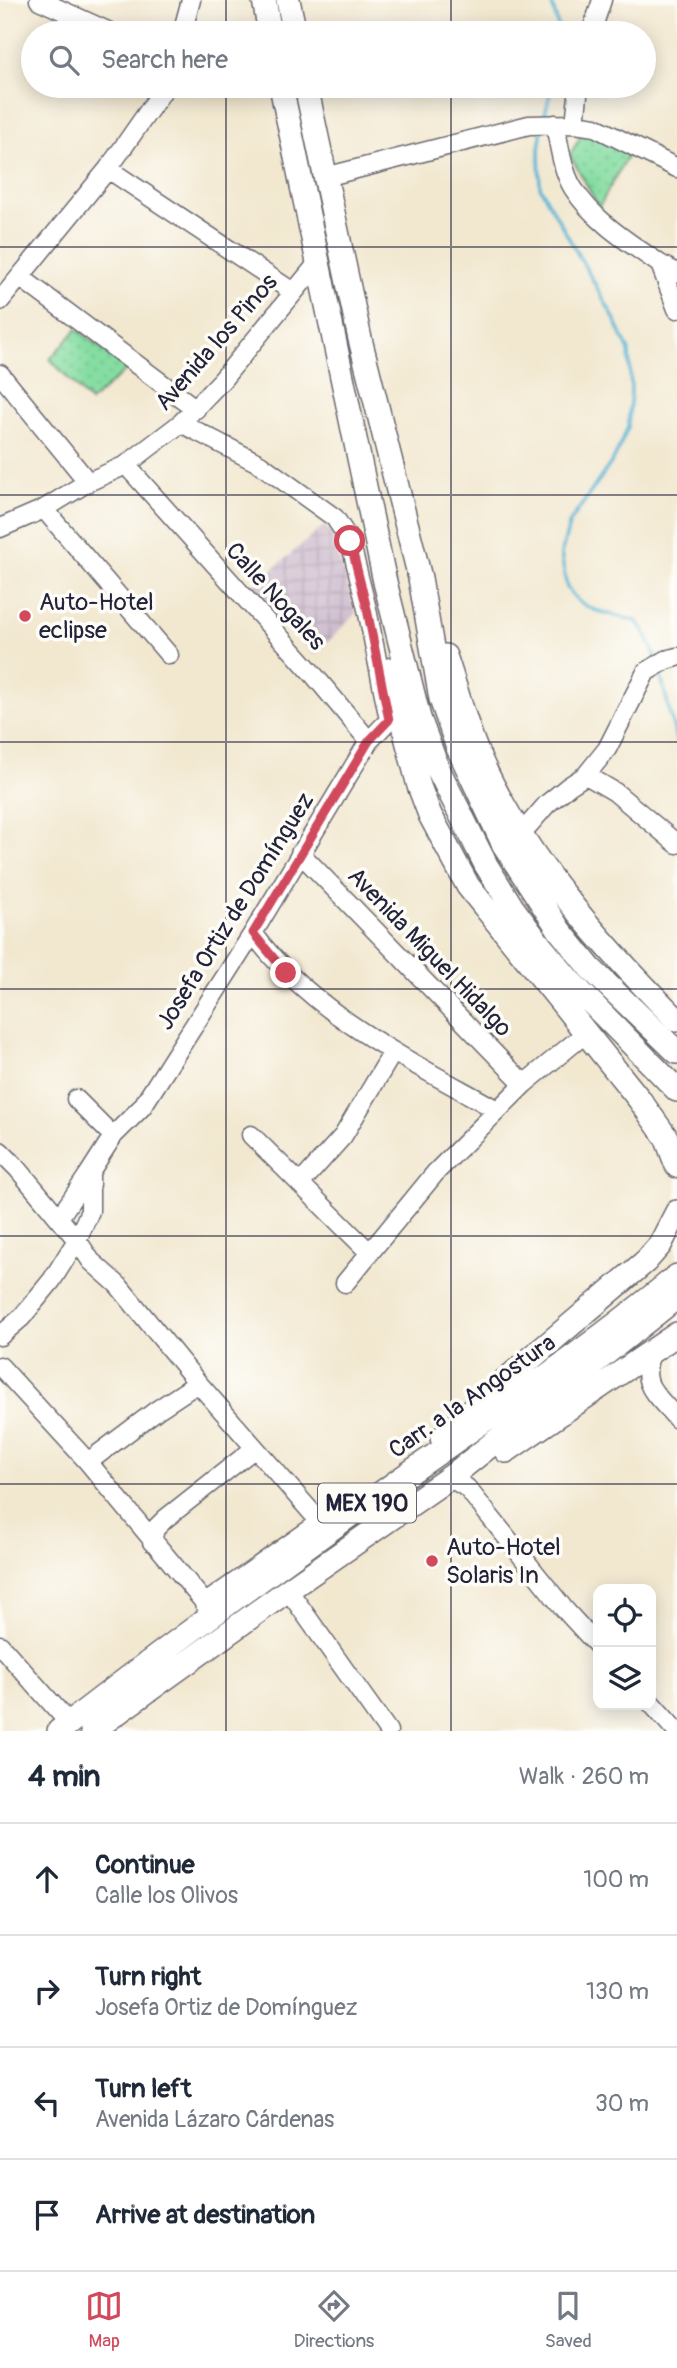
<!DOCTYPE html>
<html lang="en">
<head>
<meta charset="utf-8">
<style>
	:root { --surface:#fff; --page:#f6f6f7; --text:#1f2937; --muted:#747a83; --line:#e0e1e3; --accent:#d1495b }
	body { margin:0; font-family:Pangolin,sans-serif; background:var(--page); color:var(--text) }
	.controls { position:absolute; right:21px; bottom:21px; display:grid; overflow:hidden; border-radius:14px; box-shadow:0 4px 18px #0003 }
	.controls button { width:63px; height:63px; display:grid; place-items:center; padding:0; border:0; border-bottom:2px solid var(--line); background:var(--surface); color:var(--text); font:35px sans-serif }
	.stop { position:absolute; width:21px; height:21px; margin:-16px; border:5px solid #d1495b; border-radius:50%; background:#fff }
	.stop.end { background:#d1495b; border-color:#fff; box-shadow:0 2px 7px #0008 }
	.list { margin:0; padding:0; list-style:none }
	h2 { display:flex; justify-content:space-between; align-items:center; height:91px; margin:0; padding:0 28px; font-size:30px }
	h2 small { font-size:23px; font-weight:400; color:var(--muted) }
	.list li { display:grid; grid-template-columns:46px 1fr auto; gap:21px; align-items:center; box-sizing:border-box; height:112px; padding:0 28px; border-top:2px solid var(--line) }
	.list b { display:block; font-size:26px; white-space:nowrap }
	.list p { margin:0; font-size:23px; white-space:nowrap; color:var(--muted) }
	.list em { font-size:23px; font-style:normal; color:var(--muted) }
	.icon { flex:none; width:38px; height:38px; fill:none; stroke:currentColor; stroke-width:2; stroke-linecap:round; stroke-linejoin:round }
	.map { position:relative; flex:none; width:677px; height:1731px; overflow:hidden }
	.search { position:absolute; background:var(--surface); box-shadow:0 4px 18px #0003; left:21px; right:21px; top:21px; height:77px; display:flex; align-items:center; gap:18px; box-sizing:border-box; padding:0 24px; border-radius:38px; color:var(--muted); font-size:26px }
	.sheet { height:539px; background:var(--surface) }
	nav { display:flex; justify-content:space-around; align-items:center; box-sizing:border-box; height:98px; border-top:2px solid var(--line); background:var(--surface); font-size:19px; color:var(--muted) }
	nav a { display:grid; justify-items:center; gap:4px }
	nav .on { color:var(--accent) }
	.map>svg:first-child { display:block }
	.industrial { fill:url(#industrial-grid) }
	.grass { fill:url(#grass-dots); stroke:#54806e; stroke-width:2 }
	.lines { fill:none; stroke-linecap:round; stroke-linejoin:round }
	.stream { stroke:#56b4d4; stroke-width:3.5 }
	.minor-casing { stroke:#6b676f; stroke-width:21 }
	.major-casing { stroke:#6b676f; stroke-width:26 }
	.minor { stroke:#fff; stroke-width:18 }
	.major { stroke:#fff; stroke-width:23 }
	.route { stroke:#d1495b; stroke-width:9 }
	.grid { fill:none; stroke:#22223b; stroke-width:2; stroke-opacity:0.55 }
	.poi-dot { fill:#d1495b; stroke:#fdfcf7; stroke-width:2.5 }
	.labels { text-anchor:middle; stroke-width:7; stroke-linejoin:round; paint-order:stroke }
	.shield { fill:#fdfcf7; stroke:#646373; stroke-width:2 }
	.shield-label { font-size:23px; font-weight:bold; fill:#22223b }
	.street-label { font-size:24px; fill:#22223b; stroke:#fdfcf7 }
	.poi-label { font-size:24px; fill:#22223b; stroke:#fdfcf7; text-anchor:start }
</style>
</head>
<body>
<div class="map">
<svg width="677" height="1731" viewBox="0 0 677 1731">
	<defs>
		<pattern id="industrial-grid" width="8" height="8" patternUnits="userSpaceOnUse" patternTransform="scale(1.75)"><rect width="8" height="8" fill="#cfbdcf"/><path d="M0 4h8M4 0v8" fill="none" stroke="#b1a2b3"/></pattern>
		<pattern id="grass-dots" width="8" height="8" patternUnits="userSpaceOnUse" patternTransform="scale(1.75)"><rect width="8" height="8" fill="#85dda1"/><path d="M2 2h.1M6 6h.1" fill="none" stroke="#73bd8c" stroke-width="1.8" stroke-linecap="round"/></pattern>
	</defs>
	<rect width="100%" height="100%" fill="#fdfcf7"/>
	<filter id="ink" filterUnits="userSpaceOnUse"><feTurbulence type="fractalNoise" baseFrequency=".0143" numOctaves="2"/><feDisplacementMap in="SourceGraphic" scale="14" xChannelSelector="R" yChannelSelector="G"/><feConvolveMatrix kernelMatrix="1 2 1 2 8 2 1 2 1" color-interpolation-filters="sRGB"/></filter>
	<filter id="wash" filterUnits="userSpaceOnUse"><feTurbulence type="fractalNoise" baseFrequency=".00686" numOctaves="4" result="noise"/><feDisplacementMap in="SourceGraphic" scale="28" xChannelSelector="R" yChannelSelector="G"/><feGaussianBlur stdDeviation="1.57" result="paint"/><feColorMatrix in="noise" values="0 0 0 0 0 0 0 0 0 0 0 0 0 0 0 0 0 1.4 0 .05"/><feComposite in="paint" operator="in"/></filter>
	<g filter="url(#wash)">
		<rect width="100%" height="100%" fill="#f2e8d0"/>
		<path class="industrial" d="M324,526L331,532L356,613L315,655L249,589Z"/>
		<path class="grass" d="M585,128L629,153L599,207L570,155Z
			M77,329L127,369L90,402L50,359Z"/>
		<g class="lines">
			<path class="stream" d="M551,0L560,33
				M544,118L552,86
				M542,129L539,149L540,187L614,318L629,351L631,391L628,427L615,457L570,522L561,554L567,588L579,602L594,610L636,621L644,630L656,658
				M660,672L677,743"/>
		</g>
	</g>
	<g filter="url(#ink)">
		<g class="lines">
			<g class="minor-casing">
				<path id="minor" d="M39,0L112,33
					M182,33L191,0
					M591,33L602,0
					M555,124C559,144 562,170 573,188C594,221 628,242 660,264
					M575,124L579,86
					M108,169L293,292
					M325,177L529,125L575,124L595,127L677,168
					M677,273L660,264L677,309
					M20,277L196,409
					M0,301L108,169L166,86
					M0,374L88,482
					M181,423L260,464L335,518L350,541L367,609L389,720
					M126,465L313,674L369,741
					M44,509L169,655
					M0,528L44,509L88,482L126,465L181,423L222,380L317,264
					M586,775L615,792L677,844
					M521,834L547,804L569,786L586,775L607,749L646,672L666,660L677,657
					M300,853L524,1084
					M253,933C313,1015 410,1061 497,1110
					M76,1099L113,1136
					M251,1135L369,1252
					M0,1151L18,1169L77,1240L91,1261L118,1285L198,1383L328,1531
					M300,1184L343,1136L393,1052
					M59,1218L90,1172
					M345,1283L436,1172L524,1084L586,1033
					M0,1336L21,1318L52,1280L77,1240L90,1211V1172L113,1136L142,1107L253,933L369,741L389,720L400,713
					M651,1352C639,1387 656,1393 677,1419
					M0,1366L88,1462L213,1613
					M88,1462L157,1410L198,1383
					M449,1477L467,1488L565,1610L598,1646
					M152,1542L155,1529L165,1519L255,1448
					M288,1590L388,1731
					M204,1604L319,1523
					M0,1645L69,1723
					M651,1703L676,1731"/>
			</g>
			<g class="major-casing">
				<path id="major" d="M264,0L270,33
					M288,0L295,33
					M281,86L385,582L419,718L438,769L486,865L512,907L540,945L570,981L677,1090
					M306,86L360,339L420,578L441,699L458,748L504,845L560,931L590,968L677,1052
					M445,656C456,687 464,721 477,752C522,856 598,941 677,1020
					M392,669L400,713L419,786L430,815L468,886L639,1099L666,1137L677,1166
					M442,1438L489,1394L646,1261L660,1245L677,1212
					M506,1451L677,1334
					M59,1731C169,1645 282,1564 395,1483C491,1416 587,1350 677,1276
					M92,1731L288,1590L453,1475L677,1297"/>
			</g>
			<use href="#minor" class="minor"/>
			<use href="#major" class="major"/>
		</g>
	</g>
	<g class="lines" filter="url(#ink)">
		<path class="route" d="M286,973L253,933L369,741L389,720L367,609L350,541"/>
	</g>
	<path class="grid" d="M226,0V33M451,0V33M226,86V1731M451,86V1731M0,247H677M0,495H677M0,742H677M0,989H677M0,1236H677M0,1484H677"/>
	<g class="poi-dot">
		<circle cx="25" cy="616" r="7"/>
		<circle cx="432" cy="1561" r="7"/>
	</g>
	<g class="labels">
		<rect class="shield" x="318" y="1483.5" width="98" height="39" rx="5"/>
		<g class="shield-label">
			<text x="367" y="1511">MEX 190</text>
		</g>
		<g class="street-label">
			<text transform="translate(216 342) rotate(-49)" y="8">Avenida los Pinos</text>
			<text transform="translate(276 596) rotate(48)" y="8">Calle Nogales</text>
			<text transform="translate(235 911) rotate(-58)" y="8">Josefa Ortiz de Domínguez</text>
			<text transform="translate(430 952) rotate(46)" y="8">Avenida Miguel Hidalgo</text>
			<text transform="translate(472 1396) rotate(-35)" y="8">Carr. a la Angostura</text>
		</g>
		<g class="poi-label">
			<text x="39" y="610">Auto-Hotel<tspan x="39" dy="28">eclipse</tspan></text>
			<text x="446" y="1555">Auto-Hotel<tspan x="446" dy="28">Solaris In</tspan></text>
		</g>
	</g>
</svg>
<div class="controls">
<button><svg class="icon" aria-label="locate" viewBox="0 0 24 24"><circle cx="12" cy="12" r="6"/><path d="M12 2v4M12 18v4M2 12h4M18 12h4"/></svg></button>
<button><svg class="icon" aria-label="layers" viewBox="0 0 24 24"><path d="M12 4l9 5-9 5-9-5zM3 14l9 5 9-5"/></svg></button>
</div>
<div class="stop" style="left:350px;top:541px"></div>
<div class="stop end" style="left:286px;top:973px"></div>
<div class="search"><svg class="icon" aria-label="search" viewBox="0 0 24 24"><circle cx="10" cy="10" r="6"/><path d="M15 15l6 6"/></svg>Search here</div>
</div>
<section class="sheet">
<h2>4 min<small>Walk · 260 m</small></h2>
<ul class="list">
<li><svg class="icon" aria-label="ahead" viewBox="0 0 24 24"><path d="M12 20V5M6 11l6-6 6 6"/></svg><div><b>Continue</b><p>Calle los Olivos</p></div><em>100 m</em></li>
<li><svg class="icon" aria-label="right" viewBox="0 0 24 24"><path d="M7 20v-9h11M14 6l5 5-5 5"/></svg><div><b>Turn right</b><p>Josefa Ortiz de Domínguez</p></div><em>130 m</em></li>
<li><svg class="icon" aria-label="left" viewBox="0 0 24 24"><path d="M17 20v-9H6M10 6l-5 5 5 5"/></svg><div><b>Turn left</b><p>Avenida Lázaro Cárdenas</p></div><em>30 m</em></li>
<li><svg class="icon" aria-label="arrive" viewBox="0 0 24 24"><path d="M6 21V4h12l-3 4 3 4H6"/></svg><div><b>Arrive at destination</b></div></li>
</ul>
</section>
<nav>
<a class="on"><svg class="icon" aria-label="map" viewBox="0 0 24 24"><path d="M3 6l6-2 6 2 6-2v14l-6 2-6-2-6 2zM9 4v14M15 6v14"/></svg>Map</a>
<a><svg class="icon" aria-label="directions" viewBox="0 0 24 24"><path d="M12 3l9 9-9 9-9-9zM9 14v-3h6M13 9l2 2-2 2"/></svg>Directions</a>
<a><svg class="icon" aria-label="saved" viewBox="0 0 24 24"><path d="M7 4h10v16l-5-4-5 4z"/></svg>Saved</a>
</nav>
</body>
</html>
